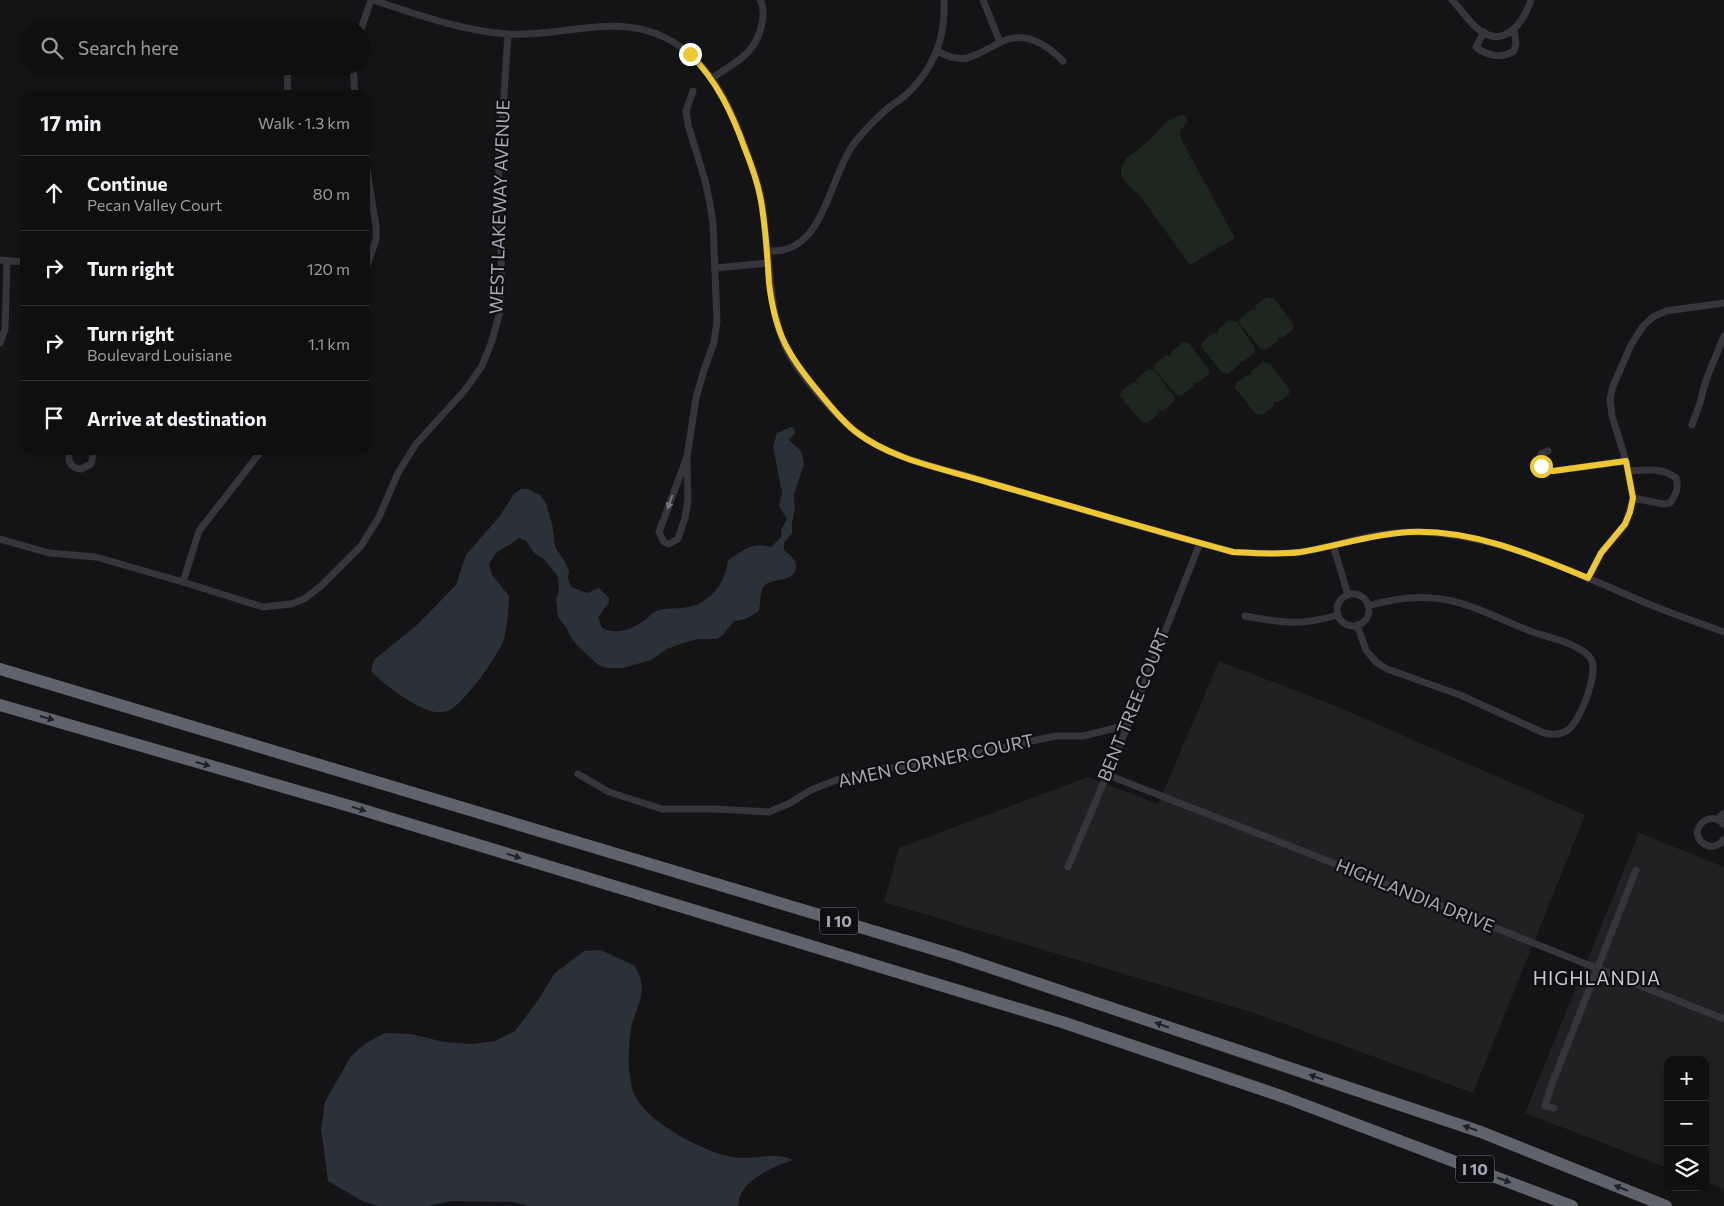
<!DOCTYPE html>
<html lang="en">
<head>
<meta charset="utf-8">
<style>
	:root { --surface:#0f0f10; --page:#181819; --text:#f1f3f6; --muted:#9b9c9f; --line:#2f2f30 }
	body { margin:0; font-family:Commissioner,sans-serif; background:var(--page); color:var(--text) }
	.controls { position:absolute; right:15px; bottom:15px; display:grid; overflow:hidden; border-radius:10px; box-shadow:0 2px 8px #0003 }
	.controls button { width:45px; height:45px; display:grid; place-items:center; padding:0; border:0; border-bottom:1px solid var(--line); background:var(--surface); color:var(--text); font:25px sans-serif }
	.stop { position:absolute; width:15px; height:15px; margin:-11px; border:4px solid #eec734; border-radius:50%; background:#fff }
	.stop.end { background:#eec734; border-color:#fff; box-shadow:0 1px 5px #0008 }
	.list { margin:0; padding:0; list-style:none }
	h2 { display:flex; justify-content:space-between; align-items:center; height:65px; margin:0; padding:0 20px; font-size:21px }
	h2 small { font-size:16px; font-weight:400; color:var(--muted) }
	.list li { display:grid; grid-template-columns:32px 1fr auto; gap:15px; align-items:center; box-sizing:border-box; height:75px; padding:0 20px; border-top:1px solid var(--line) }
	.list b { display:block; font-size:19px; white-space:nowrap }
	.list p { margin:0; font-size:16px; white-space:nowrap; color:var(--muted) }
	.list em { font-size:16px; font-style:normal; color:var(--muted) }
	.icon { flex:none; width:28px; height:28px; fill:none; stroke:currentColor; stroke-width:2; stroke-linecap:round; stroke-linejoin:round }
	.map { position:relative; flex:none; width:1724px; height:1206px; overflow:hidden }
	.search { position:absolute; background:var(--surface); box-shadow:0 2px 8px #0003; left:20px; top:20px; width:350px; height:55px; display:flex; align-items:center; gap:12px; box-sizing:border-box; padding:0 18px; border-radius:28px; color:var(--muted); font-size:19px }
	.panel { position:absolute; background:var(--surface); box-shadow:0 2px 8px #0003; left:20px; top:90px; width:350px; height:365px; border-radius:15px }
	.map>svg:first-child { display:block }
	.built { fill:#212023 }
	.green { fill:#1e2620 }
	.water { fill:#2b3139 }
	.lines { fill:none; stroke-linecap:round; stroke-linejoin:round }
	.minor { stroke:#35353b; stroke-width:7 }
	.motorway { stroke:#61636c; stroke-width:12 }
	.oneway { fill:#73757f }
	.oneway2 { fill:#1f2023 }
	.route { stroke:#eec734; stroke-width:6 }
	.labels { text-anchor:middle; stroke-width:4.5; stroke-linejoin:round; paint-order:stroke }
	.shield { fill:#0f0f11; stroke:#797b84; stroke-width:1 }
	.shield-label { font-size:16px; font-weight:bold; fill:#a6a9b6 }
	.street-label { font-size:18px; fill:#a6a9b6; stroke:#0f0f11 }
	.neighbourhood-label { font-size:19px; letter-spacing:1px; fill:#c7c9d2; stroke:#0f0f11 }
</style>
</head>
<body>
<div class="map">
<svg width="1724" height="1206" viewBox="0 0 1724 1206">
	<rect width="100%" height="100%" fill="#141416"/>
	<path class="built" d="M1219,661L1338,707L1585,815L1473,1093L1254,1013L884,902L899,848L1088,777L1158,804Z
		M1639,833L1724,867V1189L1705,1182V1060H1668V1168L1525,1113Z"/>
	<path class="green" d="M1180,115H1184L1188,120L1180,132L1181,139L1235,238L1190,265L1140,196L1126,183L1121,175V167L1127,158L1150,140L1160,128L1168,121Z
		M1267,297L1274,298L1293,324V329L1282,338L1278,337V341L1266,350L1260,348L1239,323L1240,318L1251,310H1256L1255,306Z
		M1229,320L1237,322L1255,348V352L1244,361H1240V364L1228,374L1222,372L1201,347L1202,342L1213,333L1218,334L1217,330Z
		M1183,342L1190,344L1209,370V374L1197,383H1193L1194,386L1181,396L1176,394L1154,369L1155,364L1166,355L1171,356V352Z
		M1263,362L1270,363L1289,389V394L1278,403L1274,402V406L1262,415L1256,414L1235,388L1236,383L1247,375H1252L1251,371Z
		M1148,369L1155,371L1174,397V402L1163,411L1159,410V413L1147,423L1141,421L1120,396L1121,391L1132,383H1137L1136,379Z"/>
	<path class="water" d="M791,427L794,429L795,433L789,440L799,449L802,454L804,464L794,495L795,509L792,523V533L784,543V550C790,555 798,561 796,569C793,582 773,578 765,585C758,592 762,604 758,612L745,619L734,621L722,636L716,639H698L683,643L667,649L651,660L623,668H606L597,664L577,645L571,637L566,627L558,617L556,600L559,591L558,577L544,559L535,554L526,541L519,538C515,540 513,543 509,545C498,551 494,553 489,565L492,575L509,596C508,610 508,625 504,639C499,655 463,705 448,711C445,712 439,712 436,712C419,711 383,684 371,671L374,660L418,624L456,585L466,555L499,517L514,494L521,489H528L540,495L546,503L553,528L555,547L565,562L569,571L568,578L571,587L587,593L599,588L609,598V603L598,617L602,628C618,636 631,629 645,620C648,618 651,614 654,612C664,607 678,609 689,607C711,602 726,582 728,560C744,550 751,542 771,547L782,536L781,530L787,519L779,506L782,493L773,446L777,433Z
		M601,950L635,966C637,971 640,976 641,981C644,995 637,1008 633,1021C630,1029 630,1039 629,1048C628,1062 629,1087 637,1100C652,1124 705,1153 733,1157C756,1161 771,1151 793,1160C777,1165 748,1178 741,1194C739,1197 739,1203 738,1206H529L513,1202L452,1201L427,1206H378L364,1202L328,1181L321,1129L325,1102L351,1056L366,1043L385,1033L411,1034L444,1042L471,1044L495,1041L515,1031L539,999L554,974L584,951Z"/>
	<g class="lines">
		<path class="minor" d="M373,0C416,14 461,31 507,34C561,38 615,12 666,38C709,60 730,105 745,148C751,164 758,181 761,198C764,215 765,232 767,250C771,282 771,315 785,346C796,371 832,412 854,430C888,459 946,469 988,482C1069,506 1151,530 1233,552C1255,553 1278,555 1301,552C1338,546 1374,532 1412,532C1493,532 1566,569 1639,600C1667,612 1696,622 1724,632
			M983,0L1000,42
			M1452,0C1461,9 1468,21 1478,29C1504,50 1523,23 1531,0
			M361,29L371,0
			M1484,32L1476,47C1487,56 1501,59 1514,51L1516,43L1514,29
			M937,51C946,56 956,60 967,58C991,52 1007,29 1035,41C1046,45 1055,53 1063,61
			M287,66L288,95
			M353,66L355,95
			M712,78C735,63 757,53 762,23C764,15 764,7 760,0
			M365,158L376,226V240L365,271
			M767,251C772,251 778,251 783,250C825,241 831,175 853,145C863,132 874,120 887,109C894,103 902,99 908,93C934,68 946,36 944,0
			M0,260L25,262
			M715,268L768,263
			M0,343L5,329L7,261
			M1692,425L1700,403L1706,380L1724,336
			M71,450C66,459 70,468 81,469L91,464L93,456L91,450
			M1548,451L1541,454C1538,464 1543,469 1553,471L1626,461
			M687,457L659,532L664,542L669,544L678,539L685,518L688,500L687,457L696,398L704,370L714,342L717,321L713,224L710,204L705,180L688,125L686,111L693,91
			M1628,471C1645,470 1662,467 1676,478C1679,488 1676,494 1670,503L1663,504L1633,498
			M0,539L49,553L96,557L183,582L263,607L291,604L304,599L321,586L361,546L379,517L398,473L416,444L465,390L482,366L492,341L499,315L502,281L498,187L508,34
			M1333,545L1348,595
			M1588,579L1601,553L1625,525L1633,498L1626,461L1612,416L1610,399L1613,386L1631,345L1643,326L1653,317L1666,311L1724,303
			M183,582L199,531L262,450
			M1337 610a16 16 0 1 1 32 0a16 16 0 1 1-32 0Z
			M1245,616C1283,623 1300,626 1338,615
			M1357,625L1366,650L1376,662L1387,669L1460,695L1544,733C1553,735 1562,735 1569,729C1581,719 1599,672 1591,659C1588,653 1581,650 1576,647C1563,640 1547,637 1533,632C1500,620 1467,600 1432,598C1410,596 1389,600 1368,606
			M578,774L609,792L662,809H717L769,812L788,804L811,790L839,779L881,769L937,763L1027,742L1056,736H1083L1128,725
			M1105,774L1313,855L1724,1019
			M1718,819L1724,813
			M1724,825C1715,813 1699,819 1697,833C1700,847 1715,851 1724,839
			M1068,867L1128,725L1200,543
			M1554,1108L1545,1106L1552,1084L1636,870"/>
		<path class="motorway" d="M0,669L953,955L1481,1132L1666,1206
			M0,705L353,807L1062,1022L1284,1097L1572,1206"/>
	</g>
	<defs><path id="oneway-solid" d="M-6-.8H1V-3.2L6.5 0L1 3.2V.8H-6Z" transform="scale(1.25)"/></defs>
	<use class="oneway" href="#oneway-solid" transform="translate(670 502) rotate(110)"/>
	<g class="oneway2">
		<use href="#oneway-solid" transform="translate(47 718) rotate(16)"/>
		<use href="#oneway-solid" transform="translate(203 764) rotate(16)"/>
		<use href="#oneway-solid" transform="translate(359 809) rotate(17)"/>
		<use href="#oneway-solid" transform="translate(514 856) rotate(17)"/>
		<use href="#oneway-solid" transform="translate(1162 1025) rotate(-161)"/>
		<use href="#oneway-solid" transform="translate(1316 1077) rotate(-161)"/>
		<use href="#oneway-solid" transform="translate(1470 1128) rotate(-161)"/>
		<use href="#oneway-solid" transform="translate(1504 1180) rotate(21)"/>
		<use href="#oneway-solid" transform="translate(1621 1188) rotate(-158)"/>
	</g>
	<g class="lines">
		<path class="route" d="M690,54C717,81 732,113 745,149C751,164 757,181 760,196C766,225 767,254 769,283C775,335 789,357 822,396C832,408 843,422 856,432C894,461 946,469 990,483C1071,506 1151,530 1233,552C1255,553 1278,555 1301,552C1337,546 1372,534 1409,532C1472,529 1532,555 1588,578L1601,553L1625,524L1630,512L1633,498L1626,461L1553,471L1546,470L1541,466"/>
	</g>
	<g class="labels">
		<g class="shield">
			<rect x="820" y="907.5" width="38" height="27" rx="4"/>
			<rect x="1456" y="1155.5" width="38" height="27" rx="4"/>
		</g>
		<g class="shield-label">
			<text x="839" y="927">I 10</text>
			<text x="1475" y="1175">I 10</text>
		</g>
		<g class="street-label">
			<text transform="translate(500 207) rotate(-88)" y="6">WEST LAKEWAY AVENUE</text>
			<text transform="translate(1134 705) rotate(-68)" y="6">BENT TREE COURT</text>
			<text transform="translate(936 761) rotate(-12)" y="6">AMEN CORNER COURT</text>
			<text transform="translate(1415 896) rotate(22)" y="6">HIGHLANDIA DRIVE</text>
		</g>
		<g class="neighbourhood-label">
			<text x="1597" y="985">HIGHLANDIA</text>
		</g>
	</g>
</svg>
<div class="controls">
<button>+</button>
<button>−</button>
<button><svg class="icon" aria-label="layers" viewBox="0 0 24 24"><path d="M12 4l9 5-9 5-9-5zM3 14l9 5 9-5"/></svg></button>
</div>
<div class="stop" style="left:1541px;top:466px"></div>
<div class="stop end" style="left:690px;top:54px"></div>
<div class="search"><svg class="icon" aria-label="search" viewBox="0 0 24 24"><circle cx="10" cy="10" r="6"/><path d="M15 15l6 6"/></svg>Search here</div>
<section class="panel">
<h2>17 min<small>Walk · 1.3 km</small></h2>
<ul class="list">
<li><svg class="icon" aria-label="ahead" viewBox="0 0 24 24"><path d="M12 20V5M6 11l6-6 6 6"/></svg><div><b>Continue</b><p>Pecan Valley Court</p></div><em>80 m</em></li>
<li><svg class="icon" aria-label="right" viewBox="0 0 24 24"><path d="M7 20v-9h11M14 6l5 5-5 5"/></svg><div><b>Turn right</b></div><em>120 m</em></li>
<li><svg class="icon" aria-label="right" viewBox="0 0 24 24"><path d="M7 20v-9h11M14 6l5 5-5 5"/></svg><div><b>Turn right</b><p>Boulevard Louisiane</p></div><em>1.1 km</em></li>
<li><svg class="icon" aria-label="arrive" viewBox="0 0 24 24"><path d="M6 21V4h12l-3 4 3 4H6"/></svg><div><b>Arrive at destination</b></div></li>
</ul>
</section>
</div>
</body>
</html>
